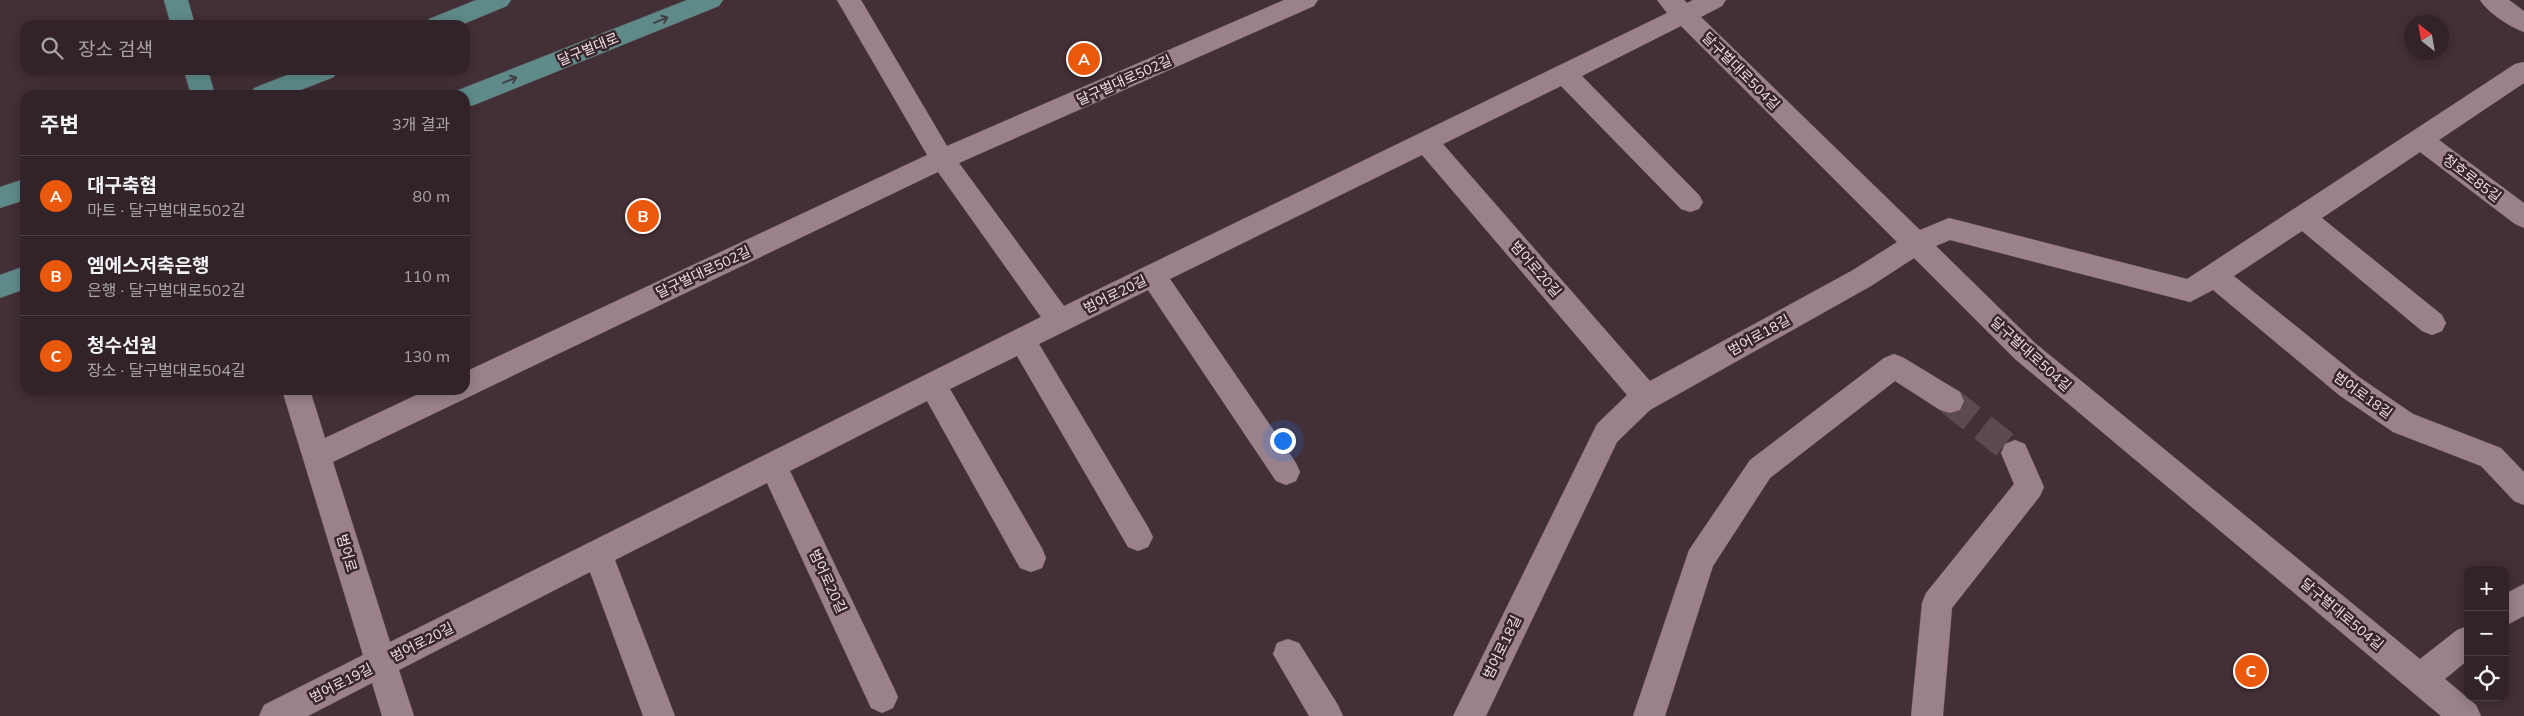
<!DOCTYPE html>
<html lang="ko">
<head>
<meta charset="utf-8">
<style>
	:root { --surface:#322328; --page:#3d2f34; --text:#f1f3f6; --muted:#a8a4a8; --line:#4d4045; --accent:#ea580c }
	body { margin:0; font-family:Mulish,"Noto Sans KR",sans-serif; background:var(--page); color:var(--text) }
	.controls { position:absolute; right:15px; bottom:15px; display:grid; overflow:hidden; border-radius:10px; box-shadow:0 2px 12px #0003 }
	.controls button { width:45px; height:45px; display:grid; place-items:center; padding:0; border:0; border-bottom:1px solid var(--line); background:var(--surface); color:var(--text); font:25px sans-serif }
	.compass { position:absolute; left:2404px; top:15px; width:45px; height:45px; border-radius:50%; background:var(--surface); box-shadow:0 2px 12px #0003; rotate:329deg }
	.you { position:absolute; left:1282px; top:440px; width:18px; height:18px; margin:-12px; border:4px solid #fff; border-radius:50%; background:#1a73e8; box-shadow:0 0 0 8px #1a73e833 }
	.badge { display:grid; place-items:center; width:32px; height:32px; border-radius:50%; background:var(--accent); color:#fff; font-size:16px; font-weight:700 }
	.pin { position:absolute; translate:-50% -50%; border:2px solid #fff; box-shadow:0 1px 5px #0006 }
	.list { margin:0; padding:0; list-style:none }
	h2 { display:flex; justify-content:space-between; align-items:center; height:65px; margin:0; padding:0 20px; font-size:21px }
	h2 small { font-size:16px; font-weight:400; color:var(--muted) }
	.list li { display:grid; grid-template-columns:32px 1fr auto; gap:15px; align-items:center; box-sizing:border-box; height:80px; padding:0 20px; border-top:1px solid var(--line) }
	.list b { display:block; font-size:19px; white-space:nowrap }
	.list p { margin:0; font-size:16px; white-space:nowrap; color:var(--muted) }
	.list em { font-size:16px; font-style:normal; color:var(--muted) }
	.icon { flex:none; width:28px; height:28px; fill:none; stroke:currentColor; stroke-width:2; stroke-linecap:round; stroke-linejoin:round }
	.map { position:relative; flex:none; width:2524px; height:716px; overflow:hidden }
	.search { position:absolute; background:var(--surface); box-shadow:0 2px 12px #0003; left:20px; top:20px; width:450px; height:55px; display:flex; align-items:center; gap:12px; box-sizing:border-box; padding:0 18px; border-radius:15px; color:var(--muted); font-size:19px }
	.panel { position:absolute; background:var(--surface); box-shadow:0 2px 12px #0003; left:20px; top:90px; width:450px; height:305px; border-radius:15px }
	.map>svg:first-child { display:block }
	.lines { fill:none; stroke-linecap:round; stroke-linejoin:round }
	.minor-tunnel { stroke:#5c4a50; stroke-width:28; stroke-dasharray:28 14; stroke-linecap:butt }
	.minor-casing { stroke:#5c4b51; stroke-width:1 }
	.major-casing { stroke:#5c4b51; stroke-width:1 }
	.minor { fill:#9a818a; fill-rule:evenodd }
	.major { fill:#5e8b8a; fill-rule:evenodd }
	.oneway { stroke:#423e44 }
	.labels { text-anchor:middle; stroke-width:5; stroke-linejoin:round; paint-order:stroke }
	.street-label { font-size:14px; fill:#ede0e4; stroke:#39252c }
</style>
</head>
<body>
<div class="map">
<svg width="2524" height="716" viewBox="0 0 2524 716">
	<rect width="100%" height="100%" fill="#432f36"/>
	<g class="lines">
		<path class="minor-tunnel" d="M1950,401L2015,453"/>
		<g class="minor-casing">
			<path id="minor" d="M837,0H861L947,146L1284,0H1318L1314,6L959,163L1064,306L1667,13L1657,0H1684L1687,3L1693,0H1726L1722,6L1701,17L1920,230L1949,218L2187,279L2515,64L2524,62V83L2439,140L2524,203V228L2515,224L2420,152L2322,218L2442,315L2446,323L2442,331L2432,335L2422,331L2302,231L2234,276L2359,377L2413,414L2501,448L2524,472V505L2514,501L2481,466L2393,432L2339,395L2213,290L2190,302L1950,240L1936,246L2035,343L2420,659L2457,630L2468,626V660L2445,679L2476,705L2481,716H2441L2015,359L1914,258L1871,286L1650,410L1617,442L1486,716H1453L1597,424L1627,395L1422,155L1170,279L1296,463L1300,472L1296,481L1286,485L1276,481L1148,290L1039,344L1148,527L1153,537L1148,547L1138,551L1128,547L1017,356L950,389L1042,548L1046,558L1042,568L1031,572L1020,568L927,401L790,471L893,686L898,697L893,708L882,713L871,708L767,483L615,560L675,716H643L590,572L399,670L414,716H382L372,683L308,716H259L264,705L363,655L282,390H310L325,438L427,390H465V372L927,155ZM1681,26L1897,242L1853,270L1650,381L1443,144L1561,86L1681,209L1690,212L1699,209L1703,202L1699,195L1582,76ZM938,172L1041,317L390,642L333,462Z
				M2480,0H2509L2524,11V32C2510,27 2488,13 2480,0Z
				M1894,354L1904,358L1960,392L1964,401L1960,410L1950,413L1940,410L1895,381L1770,478L1713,566L1665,716H1633L1689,550L1750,460L1884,358Z
				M2015,440L2025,444L2044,487L2040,496L1952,608L1943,716H1911L1922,603L1926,593L2014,484L2001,453L2005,444Z
				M2524,584V616L2505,626V594Z
				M1288,639L1299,643L1338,705L1343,716H1309L1273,654L1277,643Z"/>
		</g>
		<g class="major-casing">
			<path id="major" d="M164,0H188L195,25H171Z
				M476,0H511L507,6L461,25H425L429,19Z
				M687,0H723L719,6L474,105L465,107V95H454L456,91Z
				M184,70H208L215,95H191Z
				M300,70H337L334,77L288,95H251L254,88Z
				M25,179V200L0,208V187Z
				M25,266V289L0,298V275Z"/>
		</g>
		<use href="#minor" class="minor"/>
		<use href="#major" class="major"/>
	</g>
	<defs><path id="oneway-shaft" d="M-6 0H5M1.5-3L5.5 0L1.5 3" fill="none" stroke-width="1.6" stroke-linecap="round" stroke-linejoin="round" transform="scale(1.25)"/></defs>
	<g class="oneway">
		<use href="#oneway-shaft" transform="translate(661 20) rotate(-22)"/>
		<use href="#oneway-shaft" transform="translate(510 80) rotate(-22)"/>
	</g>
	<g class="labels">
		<g class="street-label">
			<text transform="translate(588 49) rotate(-22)" y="5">달구벌대로</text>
			<text transform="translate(1741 71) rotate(45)" y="5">달구벌대로504길</text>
			<text transform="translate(1124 80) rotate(-24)" y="5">달구벌대로502길</text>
			<text transform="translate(2472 178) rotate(37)" y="5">청호로85길</text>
			<text transform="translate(1536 269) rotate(49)" y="5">범어로20길</text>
			<text transform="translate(703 272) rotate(-25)" y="5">달구벌대로502길</text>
			<text transform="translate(1115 294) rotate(-26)" y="5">범어로20길</text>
			<text transform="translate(1759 335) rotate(-29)" y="5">범어로18길</text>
			<text transform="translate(2031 354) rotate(42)" y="5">달구벌대로504길</text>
			<text transform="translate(2363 395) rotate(36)" y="5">범어로18길</text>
			<text transform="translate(347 553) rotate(74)" y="5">범어로</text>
			<text transform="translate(828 581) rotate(65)" y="5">범어로20길</text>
			<text transform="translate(2342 614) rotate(40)" y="5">달구벌대로504길</text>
			<text transform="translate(422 642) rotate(-27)" y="5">범어로20길</text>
			<text transform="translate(1502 647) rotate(-64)" y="5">범어로18길</text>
			<text transform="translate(341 683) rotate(-27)" y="5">범어로19길</text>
		</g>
	</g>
</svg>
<div class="controls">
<button>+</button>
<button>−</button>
<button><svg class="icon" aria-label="locate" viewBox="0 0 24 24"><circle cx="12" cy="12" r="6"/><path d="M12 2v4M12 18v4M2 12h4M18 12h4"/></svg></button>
</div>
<svg class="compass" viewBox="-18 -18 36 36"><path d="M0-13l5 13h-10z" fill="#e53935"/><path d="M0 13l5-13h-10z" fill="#a8a4a8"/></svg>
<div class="you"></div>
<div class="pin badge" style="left:1084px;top:59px">A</div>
<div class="pin badge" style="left:643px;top:216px">B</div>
<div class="pin badge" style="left:2251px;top:671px">C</div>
<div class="search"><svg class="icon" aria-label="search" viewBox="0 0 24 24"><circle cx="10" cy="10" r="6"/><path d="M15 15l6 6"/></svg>장소 검색</div>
<section class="panel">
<h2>주변<small>3개 결과</small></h2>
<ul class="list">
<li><span class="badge">A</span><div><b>대구축협</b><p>마트 · 달구벌대로502길</p></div><em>80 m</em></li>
<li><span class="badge">B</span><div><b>엠에스저축은행</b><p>은행 · 달구벌대로502길</p></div><em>110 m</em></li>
<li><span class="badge">C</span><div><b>청수선원</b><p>장소 · 달구벌대로504길</p></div><em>130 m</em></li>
</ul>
</section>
</div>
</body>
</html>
